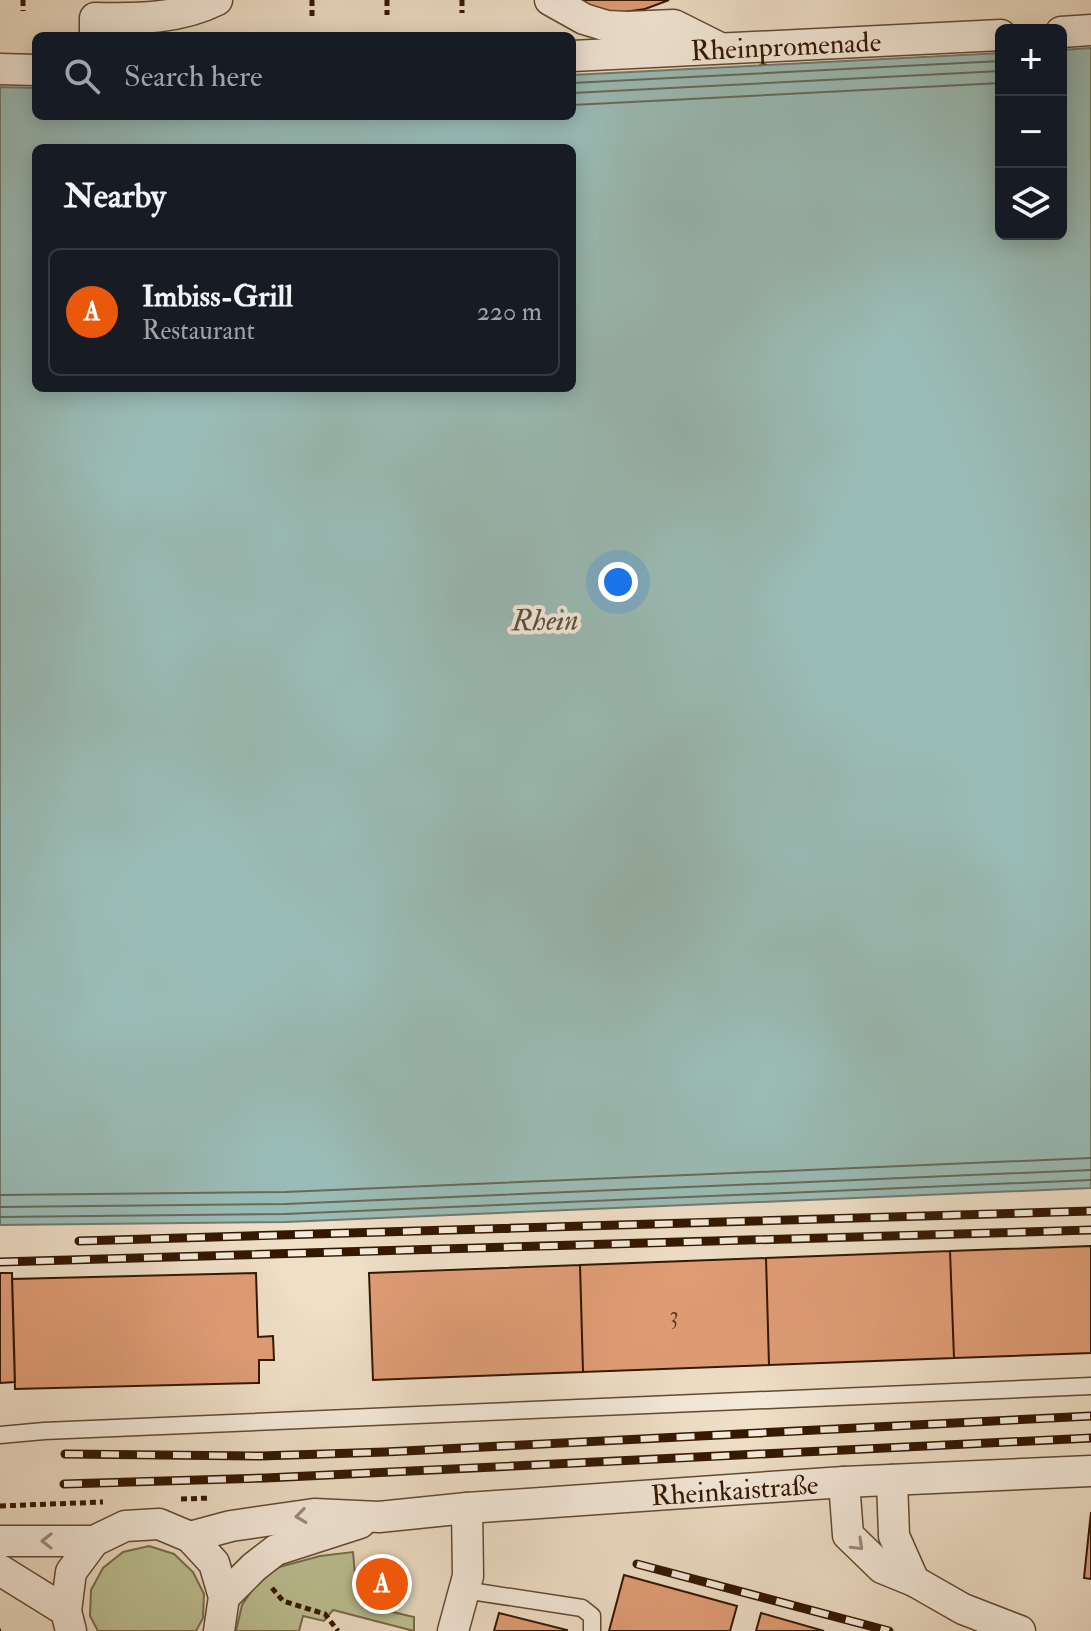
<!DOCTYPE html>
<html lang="en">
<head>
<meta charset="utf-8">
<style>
	:root { --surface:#171b24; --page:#20242c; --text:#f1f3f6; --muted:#9ea1a6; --line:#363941; --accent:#ea580c }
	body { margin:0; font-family:"IM FELL Double Pica",serif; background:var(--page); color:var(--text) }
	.controls { position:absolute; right:24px; top:24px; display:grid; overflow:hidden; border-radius:12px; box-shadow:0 4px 20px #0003 }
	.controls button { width:72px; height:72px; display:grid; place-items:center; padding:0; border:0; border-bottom:2px solid var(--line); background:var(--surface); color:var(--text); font:40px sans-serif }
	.you { position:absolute; left:618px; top:582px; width:28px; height:28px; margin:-20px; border:6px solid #fff; border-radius:50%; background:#1a73e8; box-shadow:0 0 0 12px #1a73e833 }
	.badge { display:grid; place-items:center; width:52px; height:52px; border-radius:50%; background:var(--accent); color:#fff; font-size:26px; font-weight:700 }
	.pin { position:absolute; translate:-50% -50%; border:4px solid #fff; box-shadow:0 2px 8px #0006 }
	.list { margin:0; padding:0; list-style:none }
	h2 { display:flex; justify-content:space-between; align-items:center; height:104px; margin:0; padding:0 32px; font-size:34px }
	h2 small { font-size:26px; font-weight:400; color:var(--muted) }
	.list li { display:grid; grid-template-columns:52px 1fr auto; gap:24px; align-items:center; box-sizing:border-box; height:128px; margin:0 16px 16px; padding:0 16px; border:2px solid var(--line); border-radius:12px }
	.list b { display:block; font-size:30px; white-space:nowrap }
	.list p { margin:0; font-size:26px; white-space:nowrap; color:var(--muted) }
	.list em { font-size:26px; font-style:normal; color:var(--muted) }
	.icon { flex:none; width:44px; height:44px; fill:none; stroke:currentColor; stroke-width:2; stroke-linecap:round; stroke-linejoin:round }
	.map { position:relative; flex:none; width:1091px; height:1631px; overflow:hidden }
	.search { position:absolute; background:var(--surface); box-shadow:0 4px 20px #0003; left:32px; top:32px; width:544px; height:88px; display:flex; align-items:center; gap:20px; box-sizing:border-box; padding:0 28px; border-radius:12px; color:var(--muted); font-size:30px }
	.panel { position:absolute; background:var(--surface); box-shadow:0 4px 20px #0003; left:32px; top:144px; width:544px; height:248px; border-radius:12px }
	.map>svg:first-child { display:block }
	.green { fill:#bcc193; stroke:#786c4a; stroke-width:2 }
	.water { fill:#9abcb6; stroke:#717a6d; stroke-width:2; fill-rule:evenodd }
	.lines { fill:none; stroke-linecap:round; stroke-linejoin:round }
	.shore { stroke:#666a5b; stroke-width:2 }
	.building { fill:#e09d76; stroke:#331700; stroke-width:2 }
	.lane-casing { stroke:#624932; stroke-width:19 }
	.street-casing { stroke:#624932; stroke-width:33 }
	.path { stroke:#331700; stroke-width:5; stroke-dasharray:6 4; stroke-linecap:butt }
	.lane { stroke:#f5eadb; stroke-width:16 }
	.street { stroke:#f5eadb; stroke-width:30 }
	.rail-casing { stroke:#331700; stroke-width:9 }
	.rail { stroke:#f5eadb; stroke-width:6; stroke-dasharray:18; stroke-linecap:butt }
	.oneway { stroke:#9e8b78 }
	.labels { text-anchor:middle; stroke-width:8; stroke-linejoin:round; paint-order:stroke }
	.number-label { font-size:24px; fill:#5e381e }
	.street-label { font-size:28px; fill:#331700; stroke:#f5eadb }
	.water-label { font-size:30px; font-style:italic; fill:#575140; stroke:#f5eadb }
</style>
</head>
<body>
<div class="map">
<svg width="1091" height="1631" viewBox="0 0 1091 1631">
	<rect width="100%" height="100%" fill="#efdfc7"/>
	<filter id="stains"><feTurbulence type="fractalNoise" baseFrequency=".0025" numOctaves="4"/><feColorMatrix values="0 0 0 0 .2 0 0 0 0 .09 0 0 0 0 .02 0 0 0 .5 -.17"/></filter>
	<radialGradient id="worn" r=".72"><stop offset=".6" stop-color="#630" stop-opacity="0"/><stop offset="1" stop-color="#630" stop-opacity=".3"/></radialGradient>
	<path class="green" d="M149,1546L174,1554L193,1572L204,1594L203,1618L196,1631H98L90,1616L91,1590L103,1568L123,1552Z
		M353,1552L356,1586L380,1609L414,1617V1631L333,1610L324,1621L303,1616L299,1631H236L242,1605L255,1586L272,1569L320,1556Z"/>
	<path class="water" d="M1091,48V1188L286,1222L0,1225V87L36,88V116H572V75L1001,53V234H1061V50ZM36,148H572V388H36Z"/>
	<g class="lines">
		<path class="shore" d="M572,83L1001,61
			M572,93L1001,71
			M572,105L1001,83
			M0,1195L285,1192L1091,1158
			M0,1207L285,1204L1091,1170
			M0,1217L285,1214L1091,1180"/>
	</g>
	<path class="building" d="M581,0H669L645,9L618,13L593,7Z
		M1091,1246V1353L954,1358L950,1251Z
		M950,1251L954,1358L769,1365L766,1258Z
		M766,1258L769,1365L583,1372L580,1265Z
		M580,1265L583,1372L373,1380L369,1273Z
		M0,1273H12L15,1382L0,1383Z
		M256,1273L258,1337L273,1336L274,1360H259V1383L15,1389L12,1279Z
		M1091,1512V1579L1084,1578Z
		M387,1565L401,1582L377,1603L362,1585Z
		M624,1575L737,1606L730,1631H609Z
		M499,1613L567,1630V1631H494Z
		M761,1613L824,1631H756Z"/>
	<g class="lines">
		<g class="lane-casing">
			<path id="lane" d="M0,1435L44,1431L1091,1386
				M464,1590L582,1608L592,1616V1631"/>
		</g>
		<g class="street-casing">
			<g id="street">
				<path d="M550,0L584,19L607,26L627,27L674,25L720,48"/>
				<path d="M1061,32L1091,30"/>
				<path d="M95,36V18C137,19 179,19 217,0"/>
				<path id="s1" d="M572,56L1001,35"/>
				<path d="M0,69L36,70"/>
				<path d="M892,1480L894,1536L914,1581"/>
				<path d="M844,1482L848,1535L882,1568L914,1581L963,1609L1020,1631"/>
				<path id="s2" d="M190,1537L231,1526L314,1514L379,1517L467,1508L844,1482L1091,1471"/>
				<path d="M0,1541H94"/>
				<path d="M0,1570L66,1611"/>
				<path d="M224,1597L254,1567L276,1550L360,1523"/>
				<path d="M71,1631L66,1611L71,1572L94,1541L125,1526L159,1524L190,1537L214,1563L224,1597L219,1631"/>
				<path d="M453,1631L468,1576L467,1508"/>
			</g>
		</g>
		<path class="path" d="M23,0V11
			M312,0V17
			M387,0V15
			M462,0V13
			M181,1499L211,1498
			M0,1506L103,1502
			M272,1588L283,1601L325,1614L338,1631
			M0,1631H1"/>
		<use href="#lane" class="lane"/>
		<use href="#street" class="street"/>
		<g class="rail-casing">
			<path id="rail" d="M79,1241L1091,1211
				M0,1262L1091,1230
				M65,1454L261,1456L385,1452L1091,1416
				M64,1484L266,1478L1091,1438
				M637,1564L889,1631"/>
		</g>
		<use href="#rail" class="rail"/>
	</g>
	<defs><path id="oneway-chevron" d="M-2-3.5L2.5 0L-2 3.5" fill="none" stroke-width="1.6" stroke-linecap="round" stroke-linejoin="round" transform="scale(2)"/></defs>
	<g class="oneway">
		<use href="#oneway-chevron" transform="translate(301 1516) rotate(173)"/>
		<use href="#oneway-chevron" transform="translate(47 1541) rotate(180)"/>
		<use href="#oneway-chevron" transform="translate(858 1545) rotate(44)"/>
	</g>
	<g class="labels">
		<g class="number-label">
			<text x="674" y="1323">3</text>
		</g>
		<g class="street-label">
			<text dy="10" stroke="none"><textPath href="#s1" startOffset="214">Rheinpromenade</textPath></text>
			<text dy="10" stroke="none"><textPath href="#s2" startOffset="548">Rheinkaistraße</textPath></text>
		</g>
		<g class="water-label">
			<text transform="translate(545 620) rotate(-1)" y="10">Rhein</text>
		</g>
	</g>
	<rect width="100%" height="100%" filter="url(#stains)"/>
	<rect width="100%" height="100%" fill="url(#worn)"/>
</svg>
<div class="controls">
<button>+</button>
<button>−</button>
<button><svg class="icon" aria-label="layers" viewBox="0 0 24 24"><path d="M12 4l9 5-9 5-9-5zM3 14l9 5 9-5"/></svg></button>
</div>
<div class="you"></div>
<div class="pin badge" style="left:382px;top:1584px">A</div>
<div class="search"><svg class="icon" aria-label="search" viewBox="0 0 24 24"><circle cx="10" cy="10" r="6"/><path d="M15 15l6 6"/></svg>Search here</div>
<section class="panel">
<h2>Nearby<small></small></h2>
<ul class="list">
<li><span class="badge">A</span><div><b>Imbiss-Grill</b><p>Restaurant</p></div><em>220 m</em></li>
</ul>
</section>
</div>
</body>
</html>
